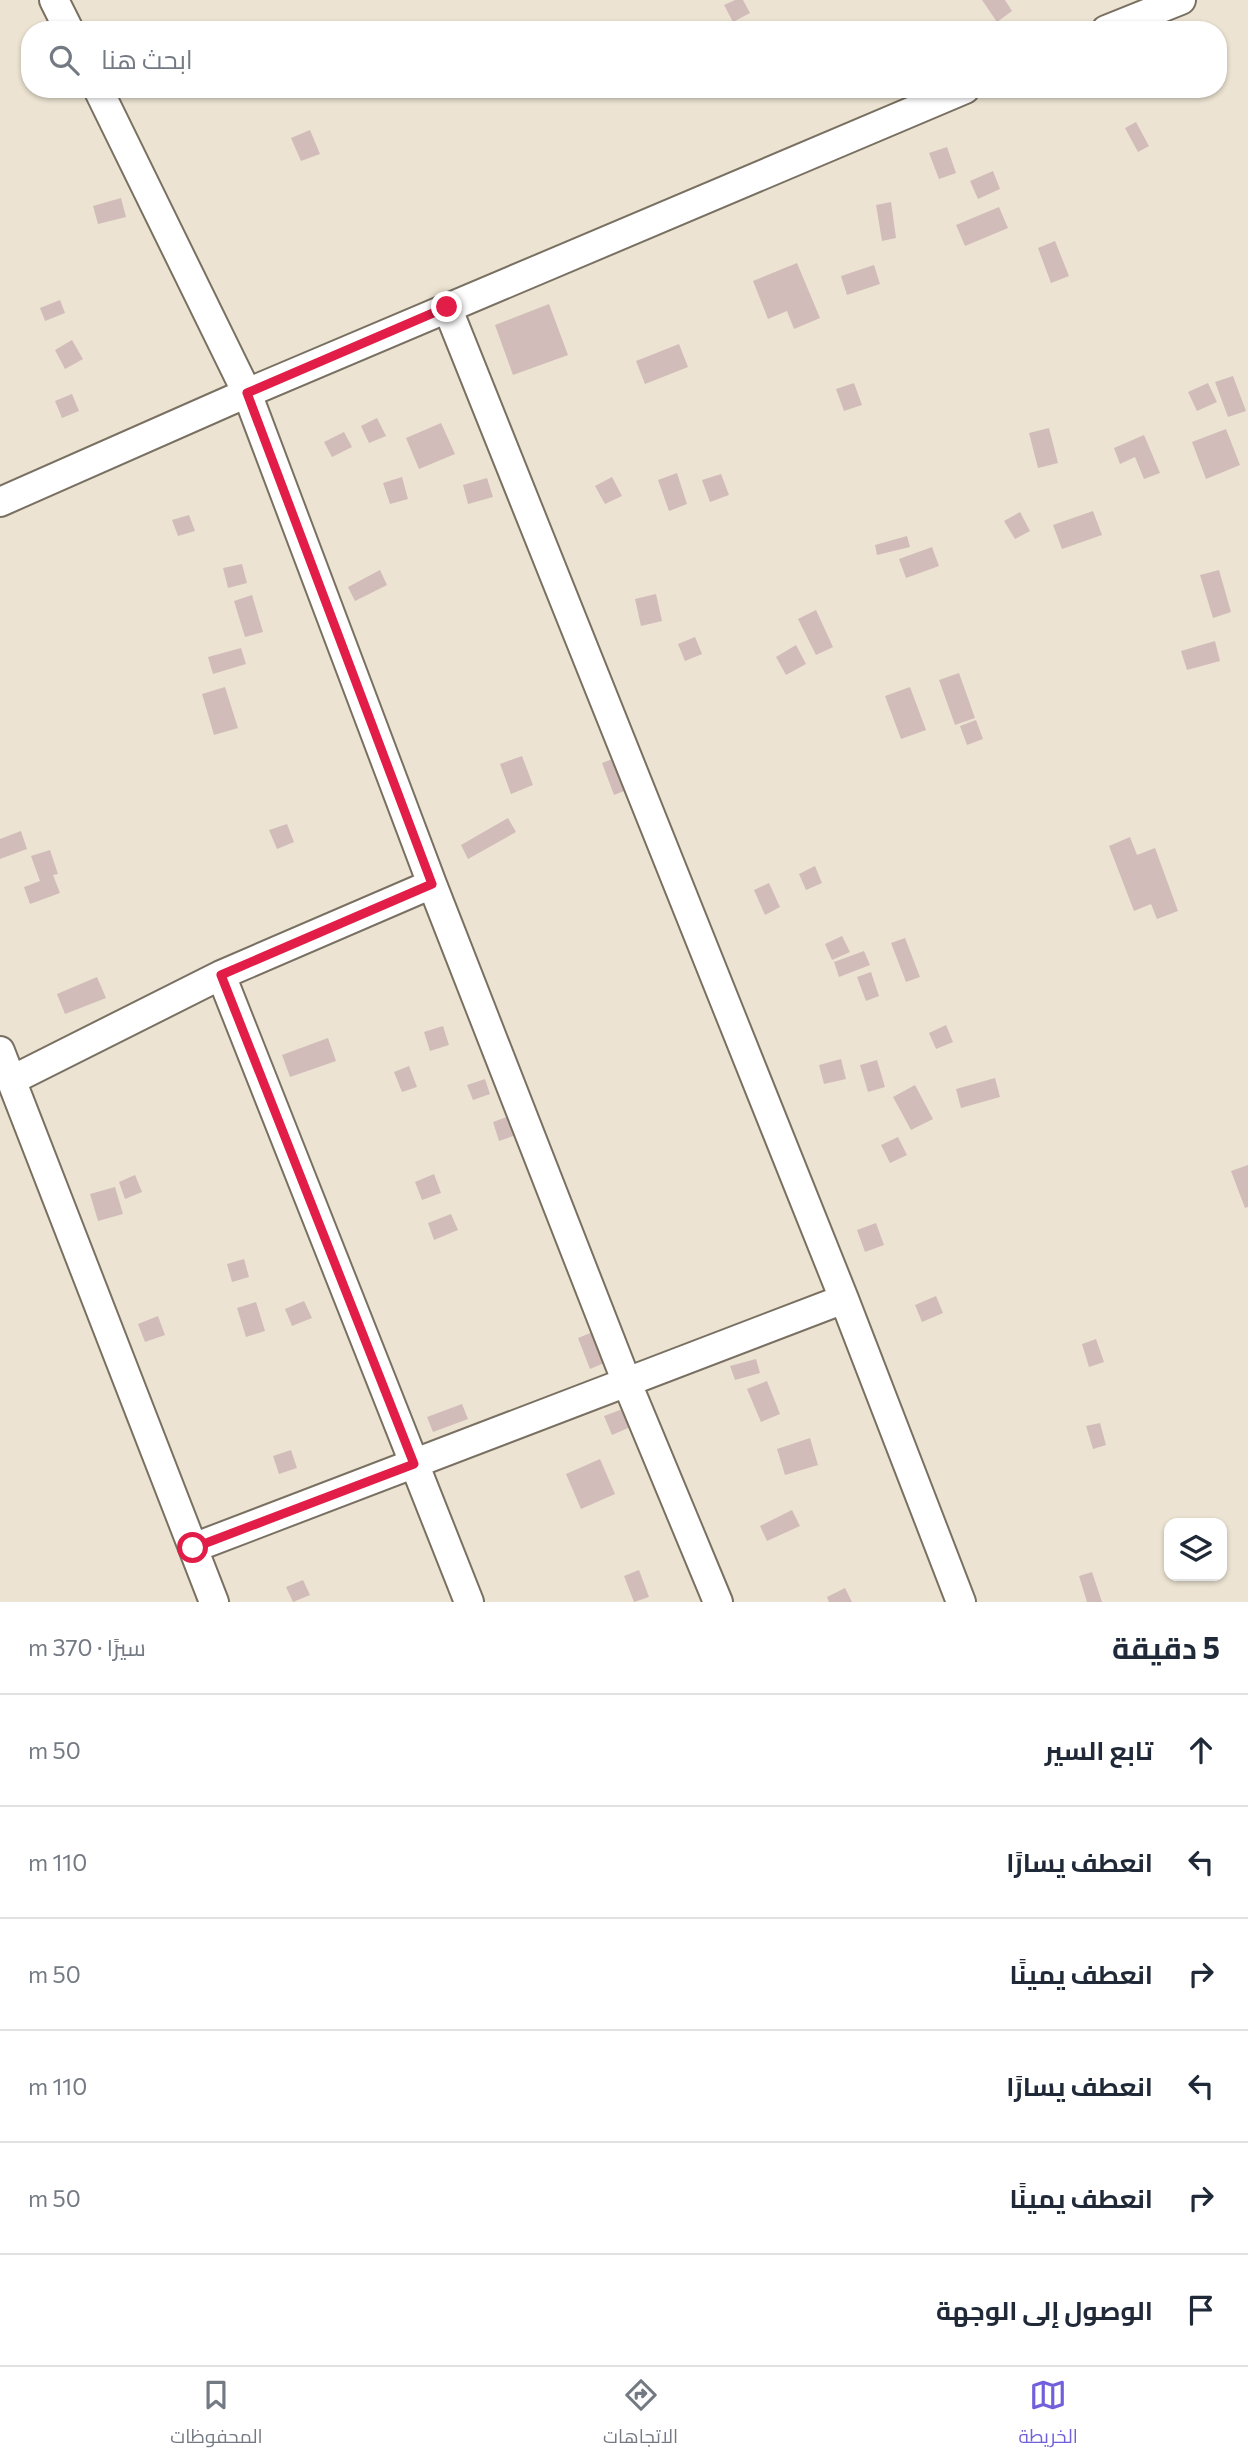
<!DOCTYPE html>
<html lang="ar">
<head>
<meta charset="utf-8">
<style>
	:root { --surface:#fff; --page:#f6f6f7; --text:#1f2937; --muted:#747a83; --line:#e0e1e3; --accent:#7160db }
	body { margin:0; font-family:Commissioner,Cairo,sans-serif; background:var(--page); color:var(--text); direction:rtl }
	.controls { position:absolute; right:21px; bottom:21px; display:grid; overflow:hidden; border-radius:14px; box-shadow:0 2px 5px #0004 }
	.controls button { width:63px; height:63px; display:grid; place-items:center; padding:0; border:0; border-bottom:2px solid var(--line); background:var(--surface); color:var(--text); font:35px sans-serif }
	.stop { position:absolute; width:21px; height:21px; margin:-16px; border:5px solid #e11d48; border-radius:50%; background:#fff }
	.stop.end { background:#e11d48; border-color:#fff; box-shadow:0 2px 7px #0008 }
	.list { margin:0; padding:0; list-style:none }
	h2 { display:flex; justify-content:space-between; align-items:center; height:91px; margin:0; padding:0 28px; font-size:30px }
	h2 small { font-size:23px; font-weight:400; color:var(--muted) }
	.list li { display:grid; grid-template-columns:46px 1fr auto; gap:21px; align-items:center; box-sizing:border-box; height:112px; padding:0 28px; border-top:2px solid var(--line) }
	.list b { display:block; font-size:26px; white-space:nowrap }
	.list em { font-size:23px; font-style:normal; color:var(--muted) }
	.icon { flex:none; width:38px; height:38px; fill:none; stroke:currentColor; stroke-width:2; stroke-linecap:round; stroke-linejoin:round }
	.map { position:relative; flex:none; width:1248px; height:1602px; overflow:hidden; direction:ltr }
	.search { position:absolute; background:var(--surface); box-shadow:0 2px 5px #0004; left:21px; right:21px; top:21px; height:77px; display:flex; align-items:center; gap:18px; box-sizing:border-box; padding:0 24px; border-radius:28px; color:var(--muted); font-size:26px }
	.sheet { height:763px; background:var(--surface) }
	nav { display:flex; justify-content:space-around; align-items:center; box-sizing:border-box; height:98px; border-top:2px solid var(--line); background:var(--surface); font-size:19px; color:var(--muted) }
	nav a { display:grid; justify-items:center; gap:4px }
	nav .on { color:var(--accent) }
	.map>svg:first-child { display:block }
	.building { fill:#d1bcba }
	.lines { fill:none; stroke-linecap:round; stroke-linejoin:round }
	.minor-casing { stroke:#797062; stroke-width:32 }
	.minor { stroke:#fff; stroke-width:28 }
	.route { stroke:#e11d48; stroke-width:9 }
</style>
</head>
<body>
<div class="map">
<svg width="1248" height="1602" viewBox="0 0 1248 1602">
	<rect width="100%" height="100%" fill="#ece3d2"/>
	<path class="building" d="M735,0H743L750,13L733,22L724,5Z
		M982,0H1005L1012,11L997,22Z
		M1136,122L1149,146L1138,152L1125,128Z
		M310,130L320,154L301,161L291,138Z
		M947,147L956,173L939,179L929,153Z
		M993,171L1000,189L978,199L970,181Z
		M121,198L126,217L98,224L93,206Z
		M891,202L896,238L882,241L876,205Z
		M999,207L1008,228L965,246L956,225Z
		M1055,241L1069,276L1051,283L1038,248Z
		M797,263L820,318L794,329L787,311L768,319L753,281Z
		M874,265L880,284L847,295L841,276Z
		M60,300L65,313L45,321L40,308Z
		M549,304L568,355L513,375L495,325Z
		M72,340L83,359L65,369L55,350Z
		M679,344L688,367L645,384L636,361Z
		M1233,376L1246,411L1228,417L1215,382Z
		M854,383L862,405L844,411L836,389Z
		M1208,383L1217,402L1197,411L1188,392Z
		M72,394L79,411L62,418L55,401Z
		M377,418L386,436L369,443L361,426Z
		M441,423L455,454L419,469L406,438Z
		M1049,428L1058,463L1038,468L1029,433Z
		M1226,429L1240,465L1206,479L1192,442Z
		M344,432L352,447L332,457L324,442Z
		M1144,435L1160,473L1144,479L1135,457L1120,464L1114,448Z
		M677,473L687,504L669,511L658,480Z
		M721,474L729,495L710,502L702,480Z
		M402,477L408,499L390,504L383,483Z
		M612,477L622,496L605,504L595,486Z
		M487,478L493,497L468,504L463,485Z
		M1093,511L1102,535L1062,549L1053,525Z
		M1020,512L1030,531L1015,539L1004,521Z
		M189,515L195,531L178,536L172,520Z
		M907,536L910,547L877,555L875,545Z
		M932,547L939,566L906,578L899,559Z
		M242,564L247,583L228,588L223,568Z
		M380,570L387,585L355,601L348,587Z
		M1219,570L1231,612L1213,618L1200,575Z
		M656,594L662,621L641,626L635,599Z
		M252,595L263,632L245,637L234,601Z
		M816,610L833,647L816,655L798,619Z
		M695,637L702,654L685,661L678,644Z
		M1215,641L1220,661L1187,670L1181,651Z
		M796,645L806,664L786,675L776,657Z
		M241,648L246,664L213,674L208,657Z
		M959,673L975,718L955,725L939,680Z
		M225,687L238,728L214,735L202,694Z
		M910,687L926,730L901,739L885,696Z
		M976,720L983,739L967,745L960,726Z
		M522,756L533,785L511,794L500,764Z
		M618,757L629,789L614,795L602,763Z
		M508,818L516,832L468,859L461,845Z
		M287,824L294,842L277,849L269,830Z
		M21,831L27,849L0,859V839Z
		M1130,837L1137,855L1155,848L1178,911L1157,919L1151,904L1134,911L1109,846Z
		M50,850L58,874L53,875L60,893L30,904L24,887L40,881L31,856Z
		M815,866L822,883L806,890L799,874Z
		M769,883L780,907L765,915L754,890Z
		M842,936L850,952L832,960L825,944Z
		M905,938L920,977L906,982L891,943Z
		M864,951L870,965L839,977L834,962Z
		M871,972L879,996L866,1001L857,977Z
		M97,977L106,998L65,1014L57,994Z
		M946,1025L953,1042L936,1049L929,1033Z
		M443,1026L449,1045L430,1051L424,1032Z
		M328,1038L336,1061L290,1077L282,1055Z
		M841,1059L846,1079L824,1084L819,1065Z
		M877,1060L885,1087L868,1092L860,1065Z
		M409,1066L417,1087L402,1092L394,1072Z
		M995,1078L1000,1097L961,1108L956,1089Z
		M485,1079L490,1094L473,1100L467,1085Z
		M915,1085L933,1119L911,1130L893,1097Z
		M512,1115L519,1134L499,1141L493,1122Z
		M898,1137L907,1155L890,1163L881,1145Z
		M1248,1165V1207L1245,1208L1231,1171Z
		M434,1174L441,1193L422,1200L415,1182Z
		M135,1175L142,1192L125,1199L119,1182Z
		M115,1187L123,1214L98,1221L90,1194Z
		M451,1214L458,1230L434,1240L428,1223Z
		M876,1223L884,1245L865,1252L857,1230Z
		M244,1259L249,1277L232,1282L227,1264Z
		M936,1296L943,1313L922,1322L915,1305Z
		M304,1301L312,1318L292,1326L285,1309Z
		M256,1302L265,1331L246,1337L237,1308Z
		M158,1316L165,1335L145,1342L138,1324Z
		M598,1330L609,1361L590,1369L578,1338Z
		M1096,1339L1104,1362L1089,1367L1082,1344Z
		M756,1359L760,1373L735,1380L730,1366Z
		M767,1381L780,1414L761,1422L747,1389Z
		M462,1404L468,1419L433,1432L427,1417Z
		M628,1407L635,1425L612,1435L604,1416Z
		M1100,1423L1106,1445L1093,1449L1086,1426Z
		M810,1438L818,1465L785,1475L777,1449Z
		M291,1450L297,1468L279,1474L273,1456Z
		M600,1459L615,1494L581,1509L566,1474Z
		M792,1510L800,1526L767,1541L760,1526Z
		M639,1570L649,1597L634,1602L624,1576Z
		M1092,1572L1102,1602H1087L1079,1576Z
		M303,1580L310,1595L293,1602L286,1587Z
		M845,1588L852,1602H829L827,1597Z"/>
	<g class="lines">
		<g class="minor-casing">
			<path id="minor" d="M54,0L69,30
				M1106,30L1181,0
				M98,89L247,393L432,884L627,1383L718,1602
				M447,307L844,1299L961,1602
				M0,502L247,393L965,89
				M221,975L469,1602
				M0,1051L214,1602
				M12,1080L221,975L432,884
				M193,1548L844,1299"/>
		</g>
		<use href="#minor" class="minor"/>
	</g>
	<g class="lines">
		<path class="route" d="M193,1548L414,1464L221,975L432,884L247,393L447,307"/>
	</g>
</svg>
<div class="controls">
<button><svg class="icon" aria-label="layers" viewBox="0 0 24 24"><path d="M12 4l9 5-9 5-9-5zM3 14l9 5 9-5"/></svg></button>
</div>
<div class="stop" style="left:193px;top:1548px"></div>
<div class="stop end" style="left:447px;top:307px"></div>
<div class="search"><svg class="icon" aria-label="search" viewBox="0 0 24 24"><circle cx="10" cy="10" r="6"/><path d="M15 15l6 6"/></svg>ابحث هنا</div>
</div>
<section class="sheet">
<h2>5 دقيقة<small>سيرًا · 370 m</small></h2>
<ul class="list">
<li><svg class="icon" aria-label="ahead" viewBox="0 0 24 24"><path d="M12 20V5M6 11l6-6 6 6"/></svg><div><b>تابع السير</b></div><em>50 m</em></li>
<li><svg class="icon" aria-label="left" viewBox="0 0 24 24"><path d="M17 20v-9H6M10 6l-5 5 5 5"/></svg><div><b>انعطف يسارًا</b></div><em>110 m</em></li>
<li><svg class="icon" aria-label="right" viewBox="0 0 24 24"><path d="M7 20v-9h11M14 6l5 5-5 5"/></svg><div><b>انعطف يمينًا</b></div><em>50 m</em></li>
<li><svg class="icon" aria-label="left" viewBox="0 0 24 24"><path d="M17 20v-9H6M10 6l-5 5 5 5"/></svg><div><b>انعطف يسارًا</b></div><em>110 m</em></li>
<li><svg class="icon" aria-label="right" viewBox="0 0 24 24"><path d="M7 20v-9h11M14 6l5 5-5 5"/></svg><div><b>انعطف يمينًا</b></div><em>50 m</em></li>
<li><svg class="icon" aria-label="arrive" viewBox="0 0 24 24"><path d="M6 21V4h12l-3 4 3 4H6"/></svg><div><b>الوصول إلى الوجهة</b></div></li>
</ul>
</section>
<nav>
<a class="on"><svg class="icon" aria-label="map" viewBox="0 0 24 24"><path d="M3 6l6-2 6 2 6-2v14l-6 2-6-2-6 2zM9 4v14M15 6v14"/></svg>الخريطة</a>
<a><svg class="icon" aria-label="directions" viewBox="0 0 24 24"><path d="M12 3l9 9-9 9-9-9zM9 14v-3h6M13 9l2 2-2 2"/></svg>الاتجاهات</a>
<a><svg class="icon" aria-label="saved" viewBox="0 0 24 24"><path d="M7 4h10v16l-5-4-5 4z"/></svg>المحفوظات</a>
</nav>
</body>
</html>
